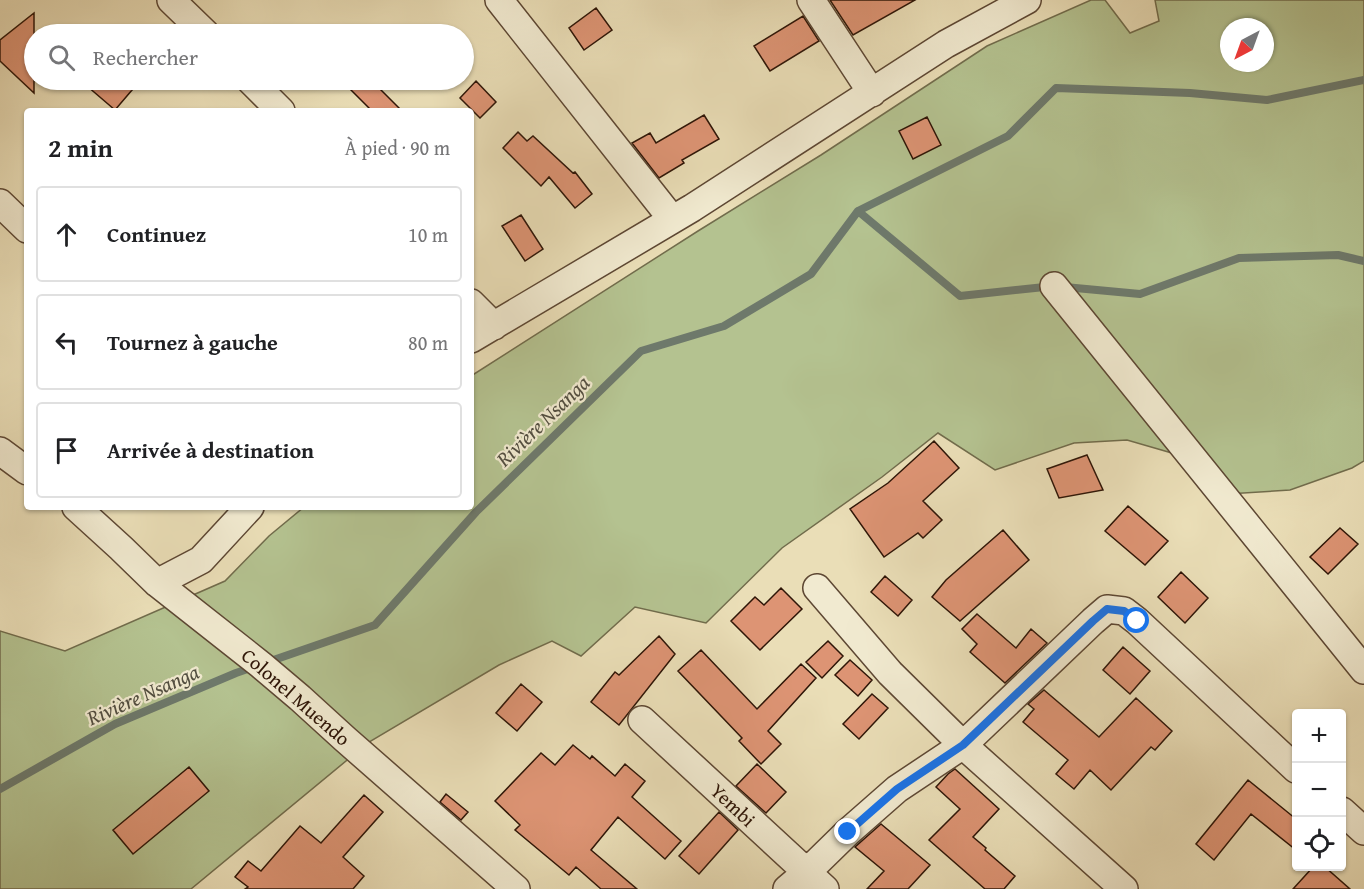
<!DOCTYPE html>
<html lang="fr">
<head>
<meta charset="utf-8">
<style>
	:root { --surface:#fff; --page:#f6f6f6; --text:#202124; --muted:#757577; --line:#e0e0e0 }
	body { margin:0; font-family:"Gentium Book Plus",serif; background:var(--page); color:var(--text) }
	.controls { position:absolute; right:18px; bottom:18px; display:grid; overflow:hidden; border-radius:6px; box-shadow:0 2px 4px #0004 }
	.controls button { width:54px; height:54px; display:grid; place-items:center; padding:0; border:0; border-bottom:2px solid var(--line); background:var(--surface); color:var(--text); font:30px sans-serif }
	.compass { position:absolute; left:1220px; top:18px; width:54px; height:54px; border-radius:50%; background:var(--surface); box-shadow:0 2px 4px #0004; rotate:221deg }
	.stop { position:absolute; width:18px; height:18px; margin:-14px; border:4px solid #1a73e8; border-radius:50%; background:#fff }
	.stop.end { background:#1a73e8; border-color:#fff; box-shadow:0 2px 6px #0008 }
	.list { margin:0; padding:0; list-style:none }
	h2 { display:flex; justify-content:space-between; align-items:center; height:78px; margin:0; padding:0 24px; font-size:26px }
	h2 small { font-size:20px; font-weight:400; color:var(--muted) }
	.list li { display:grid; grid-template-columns:39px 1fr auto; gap:18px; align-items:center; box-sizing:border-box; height:96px; margin:0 12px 12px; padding:0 12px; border:2px solid var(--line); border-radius:6px }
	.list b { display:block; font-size:22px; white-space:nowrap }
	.list em { font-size:20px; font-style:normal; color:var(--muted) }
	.icon { flex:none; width:33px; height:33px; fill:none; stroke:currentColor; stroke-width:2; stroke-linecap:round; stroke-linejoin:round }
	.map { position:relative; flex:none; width:1364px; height:889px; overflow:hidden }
	.search { position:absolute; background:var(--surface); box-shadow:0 2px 4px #0004; left:24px; top:24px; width:450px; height:66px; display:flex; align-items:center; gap:15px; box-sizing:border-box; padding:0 21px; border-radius:33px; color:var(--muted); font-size:22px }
	.panel { position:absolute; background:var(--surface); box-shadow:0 2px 4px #0004; left:24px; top:108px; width:450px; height:402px; border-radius:6px }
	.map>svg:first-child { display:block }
	.green { fill:#b4c290; stroke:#716c4c; stroke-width:1.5; fill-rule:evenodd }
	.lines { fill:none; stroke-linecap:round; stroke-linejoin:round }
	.stream { stroke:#6e796b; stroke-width:8 }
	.building { fill:#dd9474; stroke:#2e1507; stroke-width:1.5 }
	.minor-casing { stroke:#5d4733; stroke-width:30 }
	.minor { stroke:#f1ead0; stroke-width:27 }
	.route { stroke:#1a73e8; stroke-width:8 }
	.labels { text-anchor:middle; stroke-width:4.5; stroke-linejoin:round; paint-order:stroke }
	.street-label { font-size:20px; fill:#2e1507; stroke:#f1ead0 }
	.water-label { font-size:21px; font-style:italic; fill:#534f41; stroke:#f1ead0 }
</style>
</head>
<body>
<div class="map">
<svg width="1364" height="889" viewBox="0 0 1364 889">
	<rect width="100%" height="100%" fill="#eadeb7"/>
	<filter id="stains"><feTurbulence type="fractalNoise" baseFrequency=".00333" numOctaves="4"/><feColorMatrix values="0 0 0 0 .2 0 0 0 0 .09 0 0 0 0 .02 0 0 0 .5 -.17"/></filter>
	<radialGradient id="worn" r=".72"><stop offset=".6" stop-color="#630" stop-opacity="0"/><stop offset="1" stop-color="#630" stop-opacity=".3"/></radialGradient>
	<path class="green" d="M1091,0H1105L1130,33L1159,21L1155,0H1364V461L1352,468L1290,490L1227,494L1189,458L1127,440L1074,443L995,470L938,433L882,477L782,548L706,623L635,607L581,656L552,641L499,665L369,742L191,889H0V631L65,651L225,581L269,536L304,507H471V376L698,231L821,155L987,46ZM1229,27H1265V63H1229Z"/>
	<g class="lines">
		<path class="stream" d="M858,211L960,296L1054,286L1140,294L1239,258L1338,255L1364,261
			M0,789L115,724L236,673L375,625L476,512L641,351L724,326L811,274L858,211L1008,136L1056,88L1190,93L1267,100L1364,80"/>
	</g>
	<path class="building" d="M830,0H915L853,35Z
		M596,8L612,30L584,50L569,28Z
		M34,13V93L0,61V40Z
		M803,16L819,41L770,71L754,46Z
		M80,80H120L132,90L115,110Z
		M341,80H371L402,111H372Z
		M476,81L496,102L480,118L460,98Z
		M704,115L719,139L682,160L684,163L659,178L632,143L650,133L656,143Z
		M927,117L941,145L913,159L899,131Z
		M518,132L527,141L533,136L573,173L575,172L592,194L575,208L549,177L541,186L503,148Z
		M521,215L543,249L525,261L502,226Z
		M934,441L959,468L923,501L942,520L923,538L918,533L884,557L850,509L888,483Z
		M1087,455L1103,490L1059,498L1047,469Z
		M1128,506L1168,541L1145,565L1105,531Z
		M1340,528L1358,544L1328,574L1310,557Z
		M1003,530L1029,560L960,621L932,597L946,580Z
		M1181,572L1208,598L1185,623L1158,597Z
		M885,576L912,600L898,616L871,592Z
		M781,588L802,609L760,650L731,621L755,597L764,605Z
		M977,614L1016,648L1031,629L1047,643L1005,683L970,652L977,644L962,629Z
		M659,636L675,654L619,725L591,702L615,672L619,675Z
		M828,641L843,656L822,678L806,662Z
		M1123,647L1150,671L1130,694L1103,670Z
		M701,650L757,709L801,664L816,678L768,731L781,744L761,764L739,741L742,738L678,671Z
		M850,660L872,680L858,696L835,675Z
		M521,684L542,702L517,731L496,713Z
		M1044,690L1099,737L1136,698L1172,731L1155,750L1151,747L1111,790L1090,770L1074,789L1056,774L1068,760L1023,722L1034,709L1028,704Z
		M872,694L888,708L859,739L843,724Z
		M573,745L590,759L592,756L615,776L625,764L645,781L632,797L681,841L665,859L618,817L591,850L637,889H601L576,867L569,875L515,830L520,825L495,801L541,753L555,765Z
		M757,764L786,792L766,813L736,786Z
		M189,767L209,791L133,854L113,830Z
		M955,769L999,809L973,837L986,848L985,850L1015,876L1004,889H985L929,840L960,809L936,787L948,774Z
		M1248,780L1296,819V850L1251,814L1214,860L1196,844Z
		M446,794L468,812L461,820L440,802Z
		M364,795L383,812L343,857L364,876L353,889H245L248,887L235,877L248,861L261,871L300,826L321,843Z
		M719,812L738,830L699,874L679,856Z
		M881,824L930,865L908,889H867L884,871L855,847Z
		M1313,867H1325L1350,889H1293Z"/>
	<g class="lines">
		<g class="minor-casing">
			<path id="minor" d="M171,0L206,34
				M499,0L672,219
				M811,0L872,93
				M250,80L281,111
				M0,203L27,229
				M1054,286L1364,670
				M471,303L494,326
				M471,339L692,208L946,44L1027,0
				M0,451L27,471
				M76,507L121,548L157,583L261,665L300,698L345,739L516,889
				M157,583L201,560L250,507
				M817,588L890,673L963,745L1124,889
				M642,720L825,889
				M1342,811L1364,831
				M787,889L807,872L848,832L897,789L963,745L1093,621L1107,609L1124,611L1137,621L1296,769"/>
		</g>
		<use href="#minor" class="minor"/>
	</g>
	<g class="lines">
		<path class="route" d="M848,832L897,789L963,745L1093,621L1107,609L1124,611L1137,621"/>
	</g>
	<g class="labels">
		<g class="street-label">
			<text transform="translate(296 697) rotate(41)" y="7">Colonel Muendo</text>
			<text transform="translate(733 805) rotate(43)" y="7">Yembi</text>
		</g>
		<g class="water-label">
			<text transform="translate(543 421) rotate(-44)" y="7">Rivière Nsanga</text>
			<text transform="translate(143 695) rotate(-24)" y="7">Rivière Nsanga</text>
		</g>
	</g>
	<rect width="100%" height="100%" filter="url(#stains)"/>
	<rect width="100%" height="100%" fill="url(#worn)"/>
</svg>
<div class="controls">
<button>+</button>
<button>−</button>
<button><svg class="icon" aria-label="locate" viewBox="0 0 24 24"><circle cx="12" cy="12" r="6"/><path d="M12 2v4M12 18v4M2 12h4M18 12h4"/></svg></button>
</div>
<svg class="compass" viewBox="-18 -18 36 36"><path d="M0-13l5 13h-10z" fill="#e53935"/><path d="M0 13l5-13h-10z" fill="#757577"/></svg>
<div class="stop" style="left:1137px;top:621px"></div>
<div class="stop end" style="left:848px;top:832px"></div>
<div class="search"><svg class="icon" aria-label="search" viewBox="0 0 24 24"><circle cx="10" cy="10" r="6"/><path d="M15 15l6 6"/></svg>Rechercher</div>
<section class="panel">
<h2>2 min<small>À pied · 90 m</small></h2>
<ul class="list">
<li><svg class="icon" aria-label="ahead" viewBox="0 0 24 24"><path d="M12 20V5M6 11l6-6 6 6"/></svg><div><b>Continuez</b></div><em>10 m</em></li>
<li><svg class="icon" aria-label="left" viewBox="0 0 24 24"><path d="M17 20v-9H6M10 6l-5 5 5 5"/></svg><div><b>Tournez à gauche</b></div><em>80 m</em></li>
<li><svg class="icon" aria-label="arrive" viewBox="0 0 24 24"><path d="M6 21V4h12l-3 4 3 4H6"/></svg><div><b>Arrivée à destination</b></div></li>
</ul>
</section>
</div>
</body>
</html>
